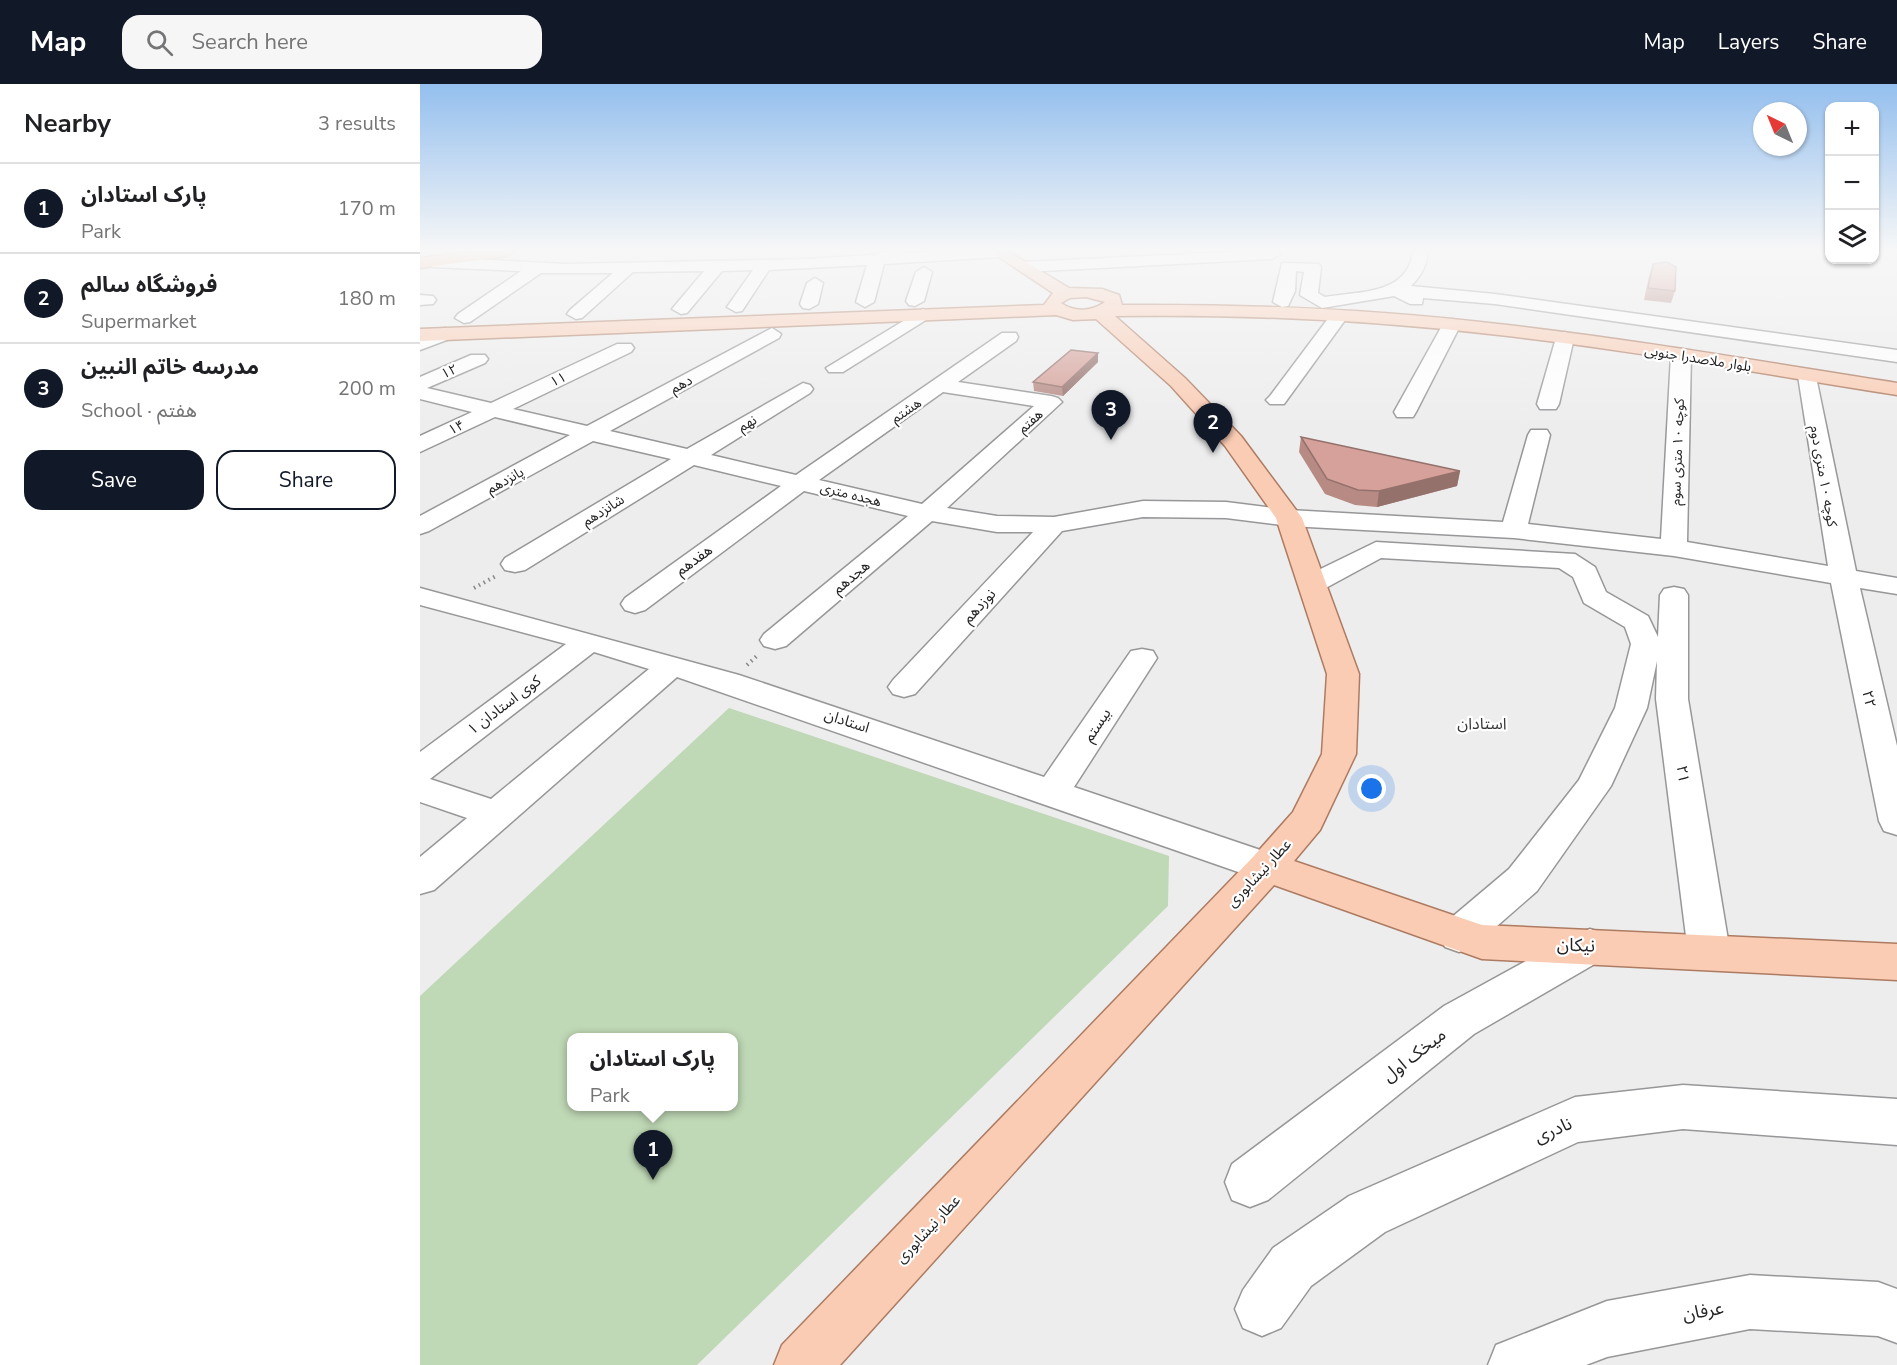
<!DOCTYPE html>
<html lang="en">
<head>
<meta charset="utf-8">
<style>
	:root { --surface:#fff; --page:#f6f6f6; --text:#202124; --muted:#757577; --line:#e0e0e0; --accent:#111827 }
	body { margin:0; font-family:"Nunito Sans","Noto Sans Arabic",sans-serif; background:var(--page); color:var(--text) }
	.controls { position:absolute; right:18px; top:18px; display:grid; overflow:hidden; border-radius:12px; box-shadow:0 2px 4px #0004 }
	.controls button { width:54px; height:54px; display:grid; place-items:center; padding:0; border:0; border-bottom:2px solid var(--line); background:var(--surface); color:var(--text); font:30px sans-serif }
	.compass { position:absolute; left:1333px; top:18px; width:54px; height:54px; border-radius:50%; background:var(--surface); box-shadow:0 2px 4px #0004; rotate:317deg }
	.you { position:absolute; left:952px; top:705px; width:21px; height:21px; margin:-15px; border:4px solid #fff; border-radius:50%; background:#1a73e8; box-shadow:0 0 0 9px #1a73e833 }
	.badge { display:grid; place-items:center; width:39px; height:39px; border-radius:50%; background:var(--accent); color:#fff; font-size:20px; font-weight:700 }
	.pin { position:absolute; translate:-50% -50px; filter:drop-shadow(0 2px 3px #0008) }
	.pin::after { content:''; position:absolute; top:32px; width:21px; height:18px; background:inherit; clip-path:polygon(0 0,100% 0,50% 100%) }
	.popup { position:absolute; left:147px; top:949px; width:171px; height:78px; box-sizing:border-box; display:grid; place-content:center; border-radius:12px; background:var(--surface); filter:drop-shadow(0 2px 4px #0005); font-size:20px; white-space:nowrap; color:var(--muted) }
	.popup b { font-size:22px; color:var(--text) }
	.popup::after { content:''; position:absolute; left:50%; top:100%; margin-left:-12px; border:12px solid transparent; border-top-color:var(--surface) }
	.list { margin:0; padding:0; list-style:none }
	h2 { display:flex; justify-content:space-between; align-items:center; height:78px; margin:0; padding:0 24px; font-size:26px }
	h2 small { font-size:20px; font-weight:400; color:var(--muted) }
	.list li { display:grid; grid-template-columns:39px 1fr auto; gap:18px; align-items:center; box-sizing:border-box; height:90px; padding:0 24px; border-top:2px solid var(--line) }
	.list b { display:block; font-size:22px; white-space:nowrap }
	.list p { margin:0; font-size:20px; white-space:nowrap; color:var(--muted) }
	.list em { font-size:20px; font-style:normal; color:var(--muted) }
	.actions { display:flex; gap:12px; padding:18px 24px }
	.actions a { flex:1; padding:14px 0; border:2px solid var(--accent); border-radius:18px; text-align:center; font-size:21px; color:var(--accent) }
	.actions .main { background:var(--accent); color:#fff }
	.icon { flex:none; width:33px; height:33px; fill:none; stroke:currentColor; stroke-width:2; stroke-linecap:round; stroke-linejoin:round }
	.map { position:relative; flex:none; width:1477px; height:1281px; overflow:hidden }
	header { display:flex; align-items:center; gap:36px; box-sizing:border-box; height:84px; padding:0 30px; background:var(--accent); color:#fff }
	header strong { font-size:28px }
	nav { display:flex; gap:33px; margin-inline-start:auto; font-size:21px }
	.search { width:420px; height:54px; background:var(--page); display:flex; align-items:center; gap:15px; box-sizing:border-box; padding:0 21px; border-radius:18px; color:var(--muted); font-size:22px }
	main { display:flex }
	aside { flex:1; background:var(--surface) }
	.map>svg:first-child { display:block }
	.green { fill:#bfd8b5; fill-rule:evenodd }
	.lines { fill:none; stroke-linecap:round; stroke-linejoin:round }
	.minor-casing { stroke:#979799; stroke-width:3 }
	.major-casing { stroke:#ad7b61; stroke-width:3 }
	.highway-casing { stroke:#ad7b61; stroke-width:3 }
	.path { stroke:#888889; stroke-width:4; stroke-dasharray:1.5 4; stroke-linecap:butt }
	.minor { fill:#fff; fill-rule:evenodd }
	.major { fill:#faccb4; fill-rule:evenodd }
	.highway { fill:#f7aa82; fill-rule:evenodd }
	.wall { fill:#b78a84 }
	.shaded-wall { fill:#95716c }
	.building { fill:#d5a19a; stroke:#95716c; stroke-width:1.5 }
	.labels { text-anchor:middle; stroke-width:4.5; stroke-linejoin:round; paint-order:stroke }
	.far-street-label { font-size:14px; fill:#242425; stroke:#fff }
	.street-label { font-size:15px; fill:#242425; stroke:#fff }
	.neighbourhood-label { font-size:16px; fill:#373839; stroke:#fff }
	.near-street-label { font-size:18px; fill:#242425; stroke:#fff }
</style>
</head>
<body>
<header>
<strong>Map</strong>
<div class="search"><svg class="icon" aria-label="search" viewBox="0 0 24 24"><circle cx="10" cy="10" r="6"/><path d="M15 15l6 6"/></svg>Search here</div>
<nav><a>Map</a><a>Layers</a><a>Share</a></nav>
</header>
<main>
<aside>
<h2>Nearby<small>3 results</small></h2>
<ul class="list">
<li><span class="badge">1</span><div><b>پارک استادان</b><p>Park</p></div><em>170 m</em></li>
<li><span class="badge">2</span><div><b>فروشگاه سالم</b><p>Supermarket</p></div><em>180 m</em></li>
<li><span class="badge">3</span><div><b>مدرسه خاتم النبین</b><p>School · هفتم</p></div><em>200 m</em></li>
</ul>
<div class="actions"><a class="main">Save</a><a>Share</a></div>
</aside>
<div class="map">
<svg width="1477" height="1281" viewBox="0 0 1477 1281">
	<rect width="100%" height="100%" fill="#ededee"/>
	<path class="green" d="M309,624L749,772L748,822L277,1281H0V912ZM152,954H314V1022H152Z"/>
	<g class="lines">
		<g class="minor-casing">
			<path id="minor" d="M468,167H482L484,169L527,167L588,168L580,173L464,180L454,218L445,223L436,218L447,181L349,186L322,227L316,228L307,223L333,186L302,187L267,229L261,230L252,225L284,187L213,188L162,234L156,235L147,230L150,226L193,189H121L50,238L44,239L35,234L38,230L101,187L13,183L5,178L13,173L146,180L386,175L453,171Z
				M828,167H857L860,170L852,175L604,188L596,183L604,178Z
				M993,167H1007C1008,181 1001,192 991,202L1075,210L1477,266V278L1075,220L1003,214L1002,220H990L974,212L902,224L880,211L884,188L876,187L875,207L868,222L862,223L853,218L862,179L899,180L901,183L898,209L905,213C940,207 988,211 993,167Z
				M504,183L512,188L504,217L495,222L489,221L486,217L496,188Z
				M395,194L403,199L398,220L389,225L383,224L380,220L387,199Z
				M0,211L13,212L16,216L13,220L0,221Z
				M503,225L512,230L509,234L423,288H409L406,284Z
				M919,227L928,232L864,320H850L846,316L850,312L913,228Z
				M1032,235L1041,240L996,328L993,333H977L974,328L1023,240Z
				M25,244L34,250L32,254L0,266V253Z
				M352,244L361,250L359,254L190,347L267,365L383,299L390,301L393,305L390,309L291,371L376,391L582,249H596L598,253L596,257L538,298L631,312L638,314L642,318L527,424L577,432L634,433L723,417L806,418L869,426L1083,438L1108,351L1111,346H1127L1130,351L1108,440L1241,455L1251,271L1261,265L1271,271L1267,458L1408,482L1378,292L1381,288H1395L1436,487L1477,494V510L1440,504L1477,662V751L1464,747L1459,737L1411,499L1254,472L1094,454L869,442L806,434L723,433L642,447L495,610L484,613L473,610L468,603L473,596L613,448H577L512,437L366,562L355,565L344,562L340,556L344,550L488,432L384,407L225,526L215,529L205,526L201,520L205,514L361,402L274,381L105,486L95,488L85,486L81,480L85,474L251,375L173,357L9,447L0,450V432L150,351L75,333L0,368V352L52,328L0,315V293L51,271H65L68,275L65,279L7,304L71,319L197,260H211L214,264L211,268L93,325L167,342ZM523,308L614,322L502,420L399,396Z
				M1145,248L1154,254L1139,320L1136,325H1120L1117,320L1136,254Z
				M956,458L1155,470L1175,483L1186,508L1228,532L1238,553L1240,511L1244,505L1254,503L1264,505L1268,511V615L1310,868L1304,880L1289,885L1274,880L1268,868L1236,615L1237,577L1227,624L1191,702L1117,807L1053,863L1039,868L1025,863L1019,851L1025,839L1089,785L1159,696L1195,624L1211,560L1205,543L1164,519L1153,493L1139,484L961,474L902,506L892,508L882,506L878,500L882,494Z
				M0,504L319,591L624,693L711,567L722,565L733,567L737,574L654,703L861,773L866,783L861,793L847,798L257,593L14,806L0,810V773L47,734L0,718V668L146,560L0,521ZM174,568L229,585L71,715L10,695Z
				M1170,845L1185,850L1191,862L1185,874L1054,950L848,1116L830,1123L812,1116L805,1098L812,1080L1024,922L1155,850Z
				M1263,1001L1477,1015V1061L1263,1045L1158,1058L965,1148L891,1202L861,1244L842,1252L823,1244L815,1225L823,1206L853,1164L929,1112L1155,1013Z
				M1330,1191L1458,1198L1477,1205V1259L1458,1252L1330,1245L1187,1273L1166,1281H1068L1076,1261L1187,1217Z"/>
		</g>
		<g class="major-casing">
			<path id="major" d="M570,167H587L649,204L682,205L699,211L702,221C827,220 953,225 1078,240C1211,255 1344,278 1477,299V311C1344,290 1212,266 1079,251C951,236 823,230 695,232L765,294L821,352L882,434L939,590L936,670L900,746L874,777L1062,841L1477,860V896L1062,875L854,801L420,1281H354L362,1261L833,773L873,728L902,670L907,590L856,434L805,362L751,302L676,235L653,236L636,231L0,257V245L624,221L633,209ZM666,213L685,218C672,227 655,229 641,219L650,214Z"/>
		</g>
		<g class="highway-casing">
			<path id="highway" d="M56,167H95L87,172L0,184V174Z"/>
		</g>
		<path class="path" d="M54,504L76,492
			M327,581L339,570"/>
		<use href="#minor" class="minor"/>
		<use href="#major" class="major"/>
		<use href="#highway" class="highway"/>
	</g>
	<path class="wall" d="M1233,180L1255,207L1251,219L1224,216L1229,192Z
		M678,278L643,312L614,307L613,298Z
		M881,353L1040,387L1037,402L957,423L935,421L905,410L879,368Z"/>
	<path class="shaded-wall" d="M678,269V278L643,312L642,303Z
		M1040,387L1037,402L957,423L959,407Z"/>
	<path class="building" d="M1247,178L1256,183L1255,207L1228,204L1233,180Z
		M651,266L678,269L642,303L613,298Z
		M881,353L1040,387L959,407L938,406L907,395Z"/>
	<linearGradient id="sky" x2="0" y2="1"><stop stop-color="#94bfee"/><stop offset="0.48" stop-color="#f7f7f7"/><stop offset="1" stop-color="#f7f7f7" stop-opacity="0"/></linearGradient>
	<rect width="1477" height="346" fill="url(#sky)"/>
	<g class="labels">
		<g class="far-street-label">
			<text transform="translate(1278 274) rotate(9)" y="5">بلوار ملاصدرا جنوبی</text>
			<text transform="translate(29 287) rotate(-23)" y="5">۱۲</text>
			<text transform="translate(138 295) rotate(-25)" y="5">۱۱</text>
			<text transform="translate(261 300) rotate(-29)" y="5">دهم</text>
			<text transform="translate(486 326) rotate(-34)" y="5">هشتم</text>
			<text transform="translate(610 337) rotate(-42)" y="5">هفتم</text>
			<text transform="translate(327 339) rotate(-31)" y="5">نهم</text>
			<text transform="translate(36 343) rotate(-26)" y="5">۱۴</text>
			<text transform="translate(1257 368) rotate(-88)" y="5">کوچه ۱۰ متری سوم</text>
			<text transform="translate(1404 392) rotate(80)" y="5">کوچه ۱۰ متری دوم</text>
			<text transform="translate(85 396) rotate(-29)" y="5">پانزدهم</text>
			<text transform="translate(431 410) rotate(14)" y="5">هجده متری</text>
			<text transform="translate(183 426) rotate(-32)" y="5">شانزدهم</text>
		</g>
		<g class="street-label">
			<text transform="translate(274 476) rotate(-36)" y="5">هفدهم</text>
			<text transform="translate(431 493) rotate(-40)" y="5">هجدهم</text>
			<text transform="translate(559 522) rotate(-47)" y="5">نوزدهم</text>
			<text transform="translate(1449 615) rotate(77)" y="5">۲۲</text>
			<text transform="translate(84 621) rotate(-37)" y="5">کوی استادان ۱</text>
			<text transform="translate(427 637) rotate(18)" y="5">استادان</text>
			<text transform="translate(677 641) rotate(-56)" y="5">بیستم</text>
			<text transform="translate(1263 690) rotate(82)" y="5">۲۱</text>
			<text transform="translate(839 789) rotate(-47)" y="5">عطار نیشابوری</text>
			<text transform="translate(508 1145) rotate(-47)" y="5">عطار نیشابوری</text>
		</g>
		<g class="neighbourhood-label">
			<text x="1062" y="645">استادان</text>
		</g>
		<g class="near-street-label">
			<text transform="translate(1156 861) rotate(2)" y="6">نیکان</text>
			<text transform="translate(994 971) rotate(-38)" y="6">میخک اول</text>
			<text transform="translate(1133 1046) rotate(-23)" y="6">نادری</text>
			<text transform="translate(1283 1227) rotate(-10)" y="6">عرفان</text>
		</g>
	</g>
</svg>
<div class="controls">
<button>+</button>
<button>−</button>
<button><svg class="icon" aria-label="layers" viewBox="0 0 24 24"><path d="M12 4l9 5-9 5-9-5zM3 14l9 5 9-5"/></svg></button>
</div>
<svg class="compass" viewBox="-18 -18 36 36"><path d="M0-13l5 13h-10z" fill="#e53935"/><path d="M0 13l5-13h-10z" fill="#757577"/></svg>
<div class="you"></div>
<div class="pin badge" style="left:233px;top:1096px">1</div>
<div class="popup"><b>پارک استادان</b>Park</div>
<div class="pin badge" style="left:793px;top:369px">2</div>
<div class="pin badge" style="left:691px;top:356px">3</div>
</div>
</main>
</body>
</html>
